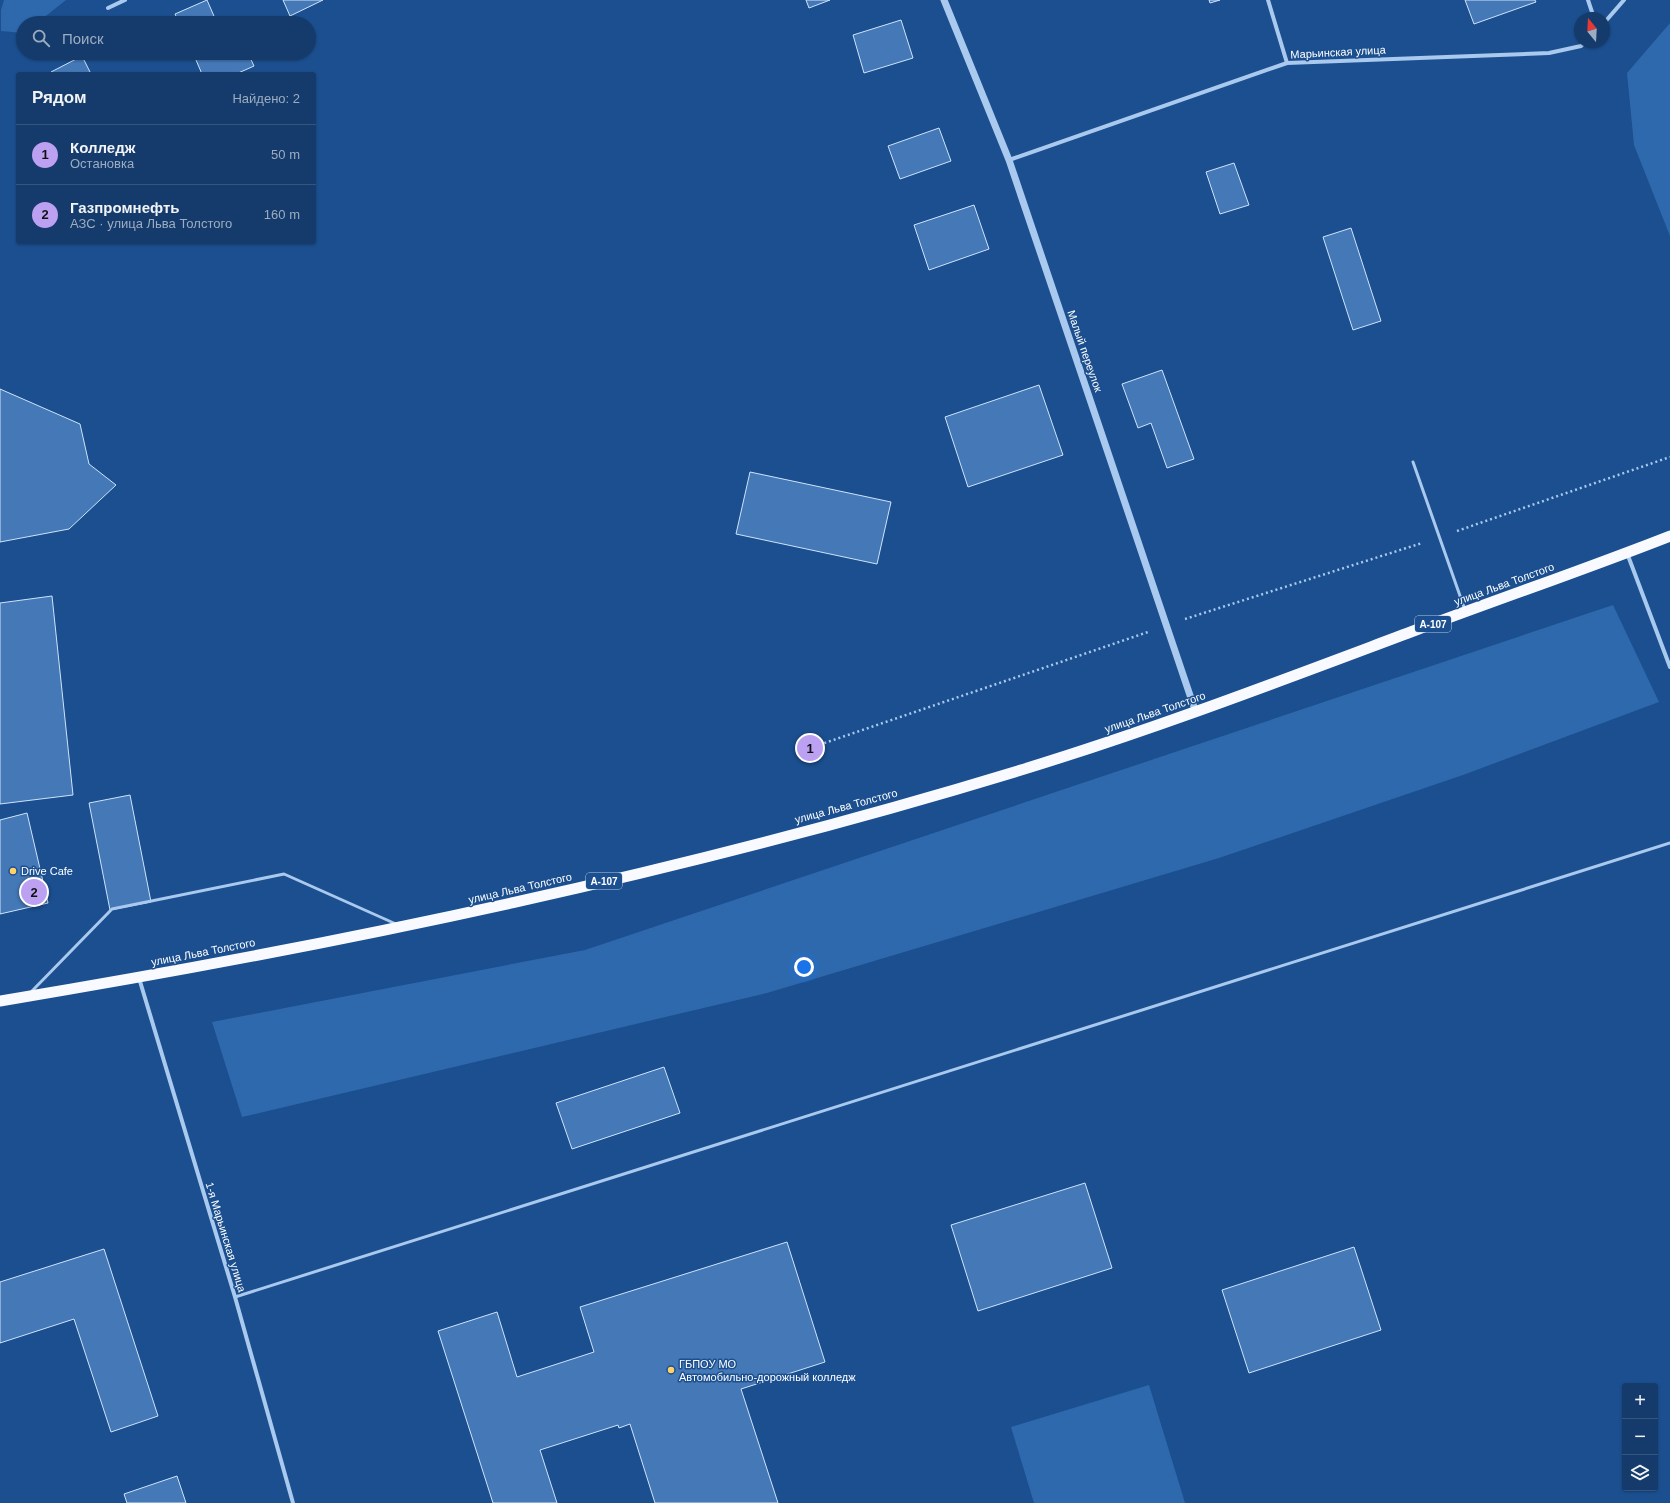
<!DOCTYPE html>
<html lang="ru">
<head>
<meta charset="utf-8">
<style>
	:root { --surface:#143b6b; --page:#1d4271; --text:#f1f3f6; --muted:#9dadc1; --line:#33557e; --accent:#bca0f2 }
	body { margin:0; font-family:Helvetica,sans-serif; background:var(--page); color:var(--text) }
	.controls { position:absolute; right:12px; bottom:12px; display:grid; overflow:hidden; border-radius:4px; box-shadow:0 1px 3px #0004 }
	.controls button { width:36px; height:36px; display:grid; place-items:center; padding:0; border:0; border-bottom:1px solid var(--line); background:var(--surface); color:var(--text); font:20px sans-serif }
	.compass { position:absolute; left:1574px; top:12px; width:36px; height:36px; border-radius:50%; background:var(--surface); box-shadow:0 1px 3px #0004; rotate:342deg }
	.you { position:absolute; left:804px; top:967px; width:14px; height:14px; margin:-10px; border:3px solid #fff; border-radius:50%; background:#1a73e8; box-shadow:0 0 0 6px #1a73e833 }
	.badge { display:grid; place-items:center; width:26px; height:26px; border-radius:50%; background:var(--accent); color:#111; font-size:13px; font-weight:700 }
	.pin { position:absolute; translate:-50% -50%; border:2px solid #fff; box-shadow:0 1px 4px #0006 }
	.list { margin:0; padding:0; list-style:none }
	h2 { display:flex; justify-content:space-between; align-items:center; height:52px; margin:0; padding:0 16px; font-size:17px }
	h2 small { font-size:13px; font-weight:400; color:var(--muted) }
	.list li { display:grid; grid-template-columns:26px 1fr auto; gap:12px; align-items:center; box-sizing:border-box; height:60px; padding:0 16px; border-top:1px solid var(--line) }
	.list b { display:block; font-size:15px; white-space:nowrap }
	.list p { margin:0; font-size:13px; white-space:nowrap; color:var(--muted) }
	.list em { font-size:13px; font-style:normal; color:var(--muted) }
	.icon { flex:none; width:22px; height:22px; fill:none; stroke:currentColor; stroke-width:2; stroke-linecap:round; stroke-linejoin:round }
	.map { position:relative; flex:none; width:1670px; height:1503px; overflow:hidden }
	.search { position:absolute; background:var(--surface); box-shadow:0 1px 3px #0004; left:16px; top:16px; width:300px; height:44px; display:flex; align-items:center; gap:10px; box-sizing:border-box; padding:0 14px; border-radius:22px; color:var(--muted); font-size:15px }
	.panel { position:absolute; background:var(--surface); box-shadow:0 1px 3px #0004; left:16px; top:72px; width:300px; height:172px; border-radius:4px }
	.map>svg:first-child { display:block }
	.green { fill:#2e69ad }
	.building { fill:#4478b7; stroke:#cfe3fa }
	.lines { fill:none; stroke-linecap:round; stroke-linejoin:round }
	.path { stroke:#a9c9ee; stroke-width:2.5; stroke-dasharray:2 3; stroke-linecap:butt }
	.service { stroke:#a9c9ee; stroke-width:3 }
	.minor { stroke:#a9c9ee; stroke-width:4 }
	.tertiary { stroke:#a9c9ee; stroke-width:7 }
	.trunk { stroke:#f8faff; stroke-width:11 }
	.poi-dot { fill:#ffd166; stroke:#1b4f8f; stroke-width:1.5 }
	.labels { text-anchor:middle; stroke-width:3; stroke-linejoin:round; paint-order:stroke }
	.shield { fill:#1b4f8f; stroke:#bbcadd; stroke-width:1 }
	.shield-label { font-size:10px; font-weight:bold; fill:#fff }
	.street-label { font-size:11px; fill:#fff; stroke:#1b4f8f }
	.poi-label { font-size:11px; fill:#fff; stroke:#1b4f8f; text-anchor:start }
</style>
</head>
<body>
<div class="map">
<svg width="1670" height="1503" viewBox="0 0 1670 1503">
	<rect width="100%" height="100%" fill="#1b4f8f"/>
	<path class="green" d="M4,0H66L37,23H23V33L1,31V10Z
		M1670,23V236L1634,145L1627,73Z
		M1613,605L1659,702L1463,775L1219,858L767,993L242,1117L212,1022L585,950Z
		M1149,1385L1185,1503H1034L1011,1427Z"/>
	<path class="building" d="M207,0L217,23H179L175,14Z
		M283,0H323L290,16Z
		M806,0H830L809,8Z
		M1209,0H1220L1210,3Z
		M1465,0H1535L1536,2L1474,24Z
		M901,20L913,58L864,73L853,35Z
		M193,53H248L254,66L236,74H202Z
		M82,56L91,74H52L51,72Z
		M939,128L951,161L900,179L888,146Z
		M1234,163L1249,205L1220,214L1206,172Z
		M974,205L989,249L929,270L914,225Z
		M1351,228L1381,321L1353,330L1323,237Z
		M1162,370L1194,459L1167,468L1151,423L1138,428L1122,384Z
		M1039,385L1063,455L968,487L945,417Z
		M0,389L80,424L89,464L116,485L69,529L0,542Z
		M750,472L891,502L877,564L736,534Z
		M52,596L73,795L0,804V603Z
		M130,795L151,902L110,910L89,803Z
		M27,813L48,903L0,914V820Z
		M664,1067L680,1113L572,1149L556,1103Z
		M1085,1183L1112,1268L978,1311L951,1225Z
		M787,1242L825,1362L741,1389L778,1503H655L630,1424L619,1428L618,1425L540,1450L557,1503H493L438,1331L497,1312L517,1377L594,1352L580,1307Z
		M1354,1247L1381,1330L1249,1373L1222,1290Z
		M104,1249L158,1416L111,1432L74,1319L0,1343V1282Z
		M177,1476L186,1503H127L124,1494Z"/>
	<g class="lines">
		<path class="path" d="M1457,531L1670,457
			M1185,619L1422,543
			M810,748L1148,632"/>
		<path class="service" d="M1413,462L1465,610
			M32,991L112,909L284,874L396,924
			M235,1297L1670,843"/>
		<path class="minor" d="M1268,0L1287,63
			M1588,0L1594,18
			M108,8L125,0
			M1604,23L1624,0
			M1009,160L1287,63L1549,53L1581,46L1585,42
			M1627,553L1670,667
			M139,978L235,1297L293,1503"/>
		<path class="tertiary" d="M944,0L1009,160L1196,713"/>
		<path class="trunk" d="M0,1001C344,944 687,872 1021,770C1155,729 1285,679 1416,630C1501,598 1586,569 1670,536"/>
	</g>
	<g class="poi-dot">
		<circle cx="13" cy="871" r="4"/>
		<circle cx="671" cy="1370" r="4"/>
	</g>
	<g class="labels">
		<g class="shield">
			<rect x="1415" y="616" width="36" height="16" rx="3"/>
			<rect x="586" y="873" width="36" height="16" rx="3"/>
		</g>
		<g class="shield-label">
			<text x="1433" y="628">А-107</text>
			<text x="604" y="885">А-107</text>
		</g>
		<g class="street-label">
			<text transform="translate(1338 52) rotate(-3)" y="4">Марьинская улица</text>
			<text transform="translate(1085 351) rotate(71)" y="4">Малый переулок</text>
			<text transform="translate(1504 584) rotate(-20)" y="4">улица Льва Толстого</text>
			<text transform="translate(1155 712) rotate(-19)" y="4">улица Льва Толстого</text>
			<text transform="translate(846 806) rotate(-15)" y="4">улица Льва Толстого</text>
			<text transform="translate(520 888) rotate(-13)" y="4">улица Льва Толстого</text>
			<text transform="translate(203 952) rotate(-11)" y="4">улица Льва Толстого</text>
			<text transform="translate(226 1237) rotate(73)" y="4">1-я Марьинская улица</text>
		</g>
		<g class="poi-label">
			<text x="21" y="875">Drive Cafe</text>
			<text x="679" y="1368">ГБПОУ МО<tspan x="679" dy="13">Автомобильно-дорожный колледж</tspan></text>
		</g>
	</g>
</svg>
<div class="controls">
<button>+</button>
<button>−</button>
<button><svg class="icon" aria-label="layers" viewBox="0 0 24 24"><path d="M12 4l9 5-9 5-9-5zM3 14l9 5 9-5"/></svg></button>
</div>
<svg class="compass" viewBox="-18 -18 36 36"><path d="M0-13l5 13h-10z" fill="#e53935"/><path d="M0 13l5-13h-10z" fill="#9dadc1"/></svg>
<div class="you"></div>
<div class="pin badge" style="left:810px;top:748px">1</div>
<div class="pin badge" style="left:34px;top:892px">2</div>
<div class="search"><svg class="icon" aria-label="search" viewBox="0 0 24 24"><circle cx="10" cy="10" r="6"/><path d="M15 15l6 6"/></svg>Поиск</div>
<section class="panel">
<h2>Рядом<small>Найдено: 2</small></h2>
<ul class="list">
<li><span class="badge">1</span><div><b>Колледж</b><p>Остановка</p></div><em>50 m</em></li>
<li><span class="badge">2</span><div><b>Газпромнефть</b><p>АЗС · улица Льва Толстого</p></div><em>160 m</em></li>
</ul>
</section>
</div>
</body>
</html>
